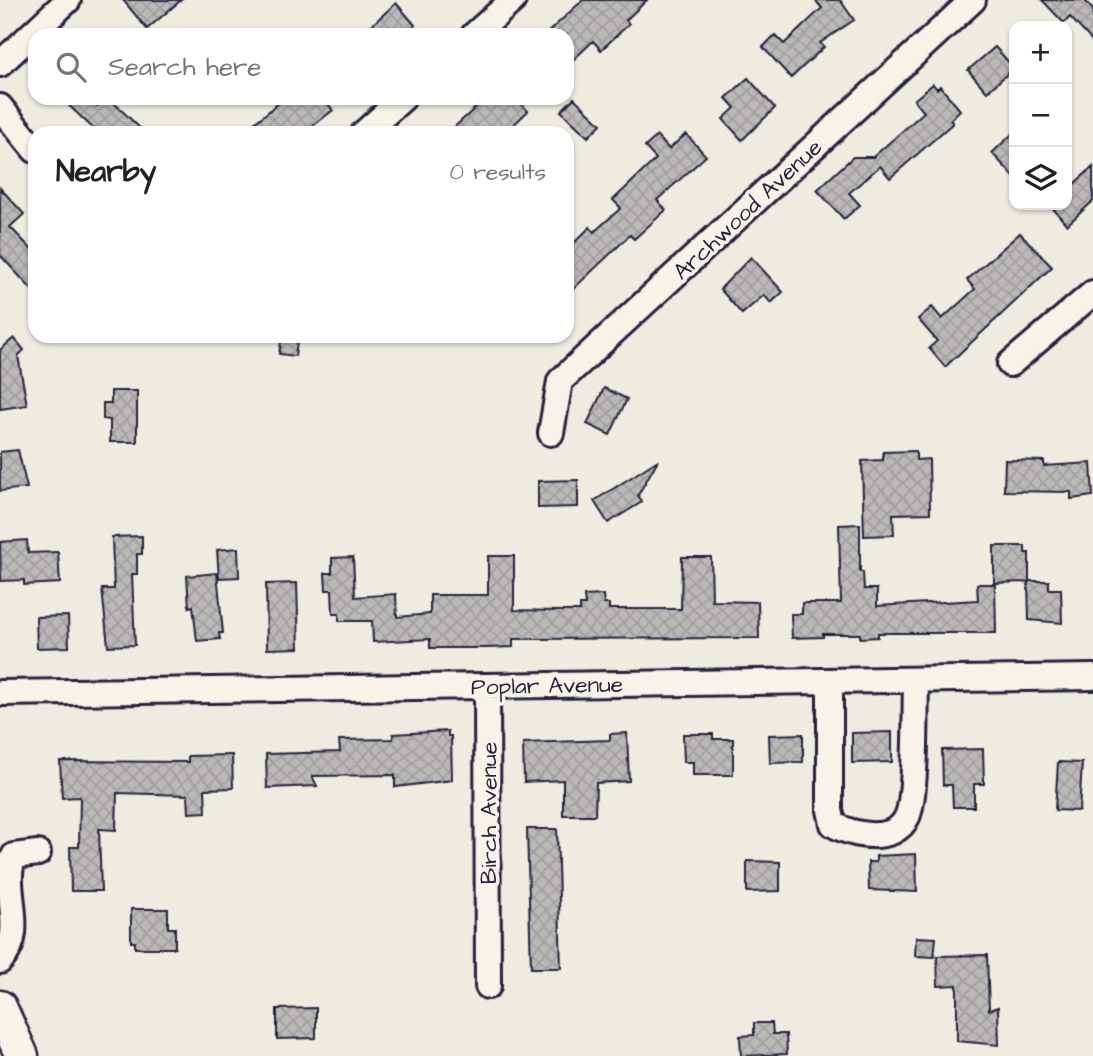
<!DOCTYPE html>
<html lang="en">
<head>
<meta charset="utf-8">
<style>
	:root { --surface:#fff; --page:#f6f6f6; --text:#222; --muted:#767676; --line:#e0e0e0 }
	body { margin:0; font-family:"Architects Daughter",sans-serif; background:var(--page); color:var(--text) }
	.controls { position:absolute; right:21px; top:21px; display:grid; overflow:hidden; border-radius:14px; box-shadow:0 2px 5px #0004 }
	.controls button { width:63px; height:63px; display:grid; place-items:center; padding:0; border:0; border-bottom:2px solid var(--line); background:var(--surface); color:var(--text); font:35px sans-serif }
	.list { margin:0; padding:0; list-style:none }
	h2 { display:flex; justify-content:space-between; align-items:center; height:91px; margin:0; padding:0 28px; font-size:30px }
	h2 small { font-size:23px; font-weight:400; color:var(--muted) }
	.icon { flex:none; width:38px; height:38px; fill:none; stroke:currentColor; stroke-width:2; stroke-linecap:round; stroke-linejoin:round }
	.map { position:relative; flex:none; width:1093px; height:1056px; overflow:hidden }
	.search { position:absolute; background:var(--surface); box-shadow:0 2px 5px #0004; left:28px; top:28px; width:546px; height:77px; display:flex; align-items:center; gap:18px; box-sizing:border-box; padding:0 24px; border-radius:21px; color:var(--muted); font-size:26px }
	.panel { position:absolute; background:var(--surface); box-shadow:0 2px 5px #0004; left:28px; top:126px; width:546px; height:217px; border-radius:21px }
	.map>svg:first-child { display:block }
	.building { fill:url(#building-cross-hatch); stroke:#22223b; stroke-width:2 }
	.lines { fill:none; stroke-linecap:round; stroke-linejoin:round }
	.minor-casing { stroke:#22223b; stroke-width:30 }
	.major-casing { stroke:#22223b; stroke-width:37 }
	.minor { stroke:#f7f3e8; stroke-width:24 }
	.major { stroke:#f7f3e8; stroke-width:32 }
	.labels { text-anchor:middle; stroke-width:7; stroke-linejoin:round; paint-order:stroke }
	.street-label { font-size:23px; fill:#22223b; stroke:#f7f3e8 }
</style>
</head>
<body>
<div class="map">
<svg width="1093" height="1056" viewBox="0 0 1093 1056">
	<defs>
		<pattern id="building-cross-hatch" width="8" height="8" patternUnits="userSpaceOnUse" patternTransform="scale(1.75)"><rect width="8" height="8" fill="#bbb8b7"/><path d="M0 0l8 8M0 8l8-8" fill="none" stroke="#a09e9e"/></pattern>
	</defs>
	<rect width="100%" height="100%" fill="#eeebe1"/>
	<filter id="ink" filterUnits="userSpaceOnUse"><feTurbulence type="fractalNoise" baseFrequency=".0143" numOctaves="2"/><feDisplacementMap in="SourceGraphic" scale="14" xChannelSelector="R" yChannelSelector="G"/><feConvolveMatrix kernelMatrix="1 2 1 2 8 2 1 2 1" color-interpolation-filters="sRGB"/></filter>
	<g filter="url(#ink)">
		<path class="building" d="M123,0H181L147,29Z
			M583,0H647L626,20L629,24L601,50L593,41L567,66V35H545Z
			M815,0H840L854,20L820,43L824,47L791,78L763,47L775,35L784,44L822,8Z
			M1042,0H1088L1086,2L1093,10V42L1070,17L1064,23Z
			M396,3L415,25L404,35H361Z
			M995,47L1014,68L987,92L968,70Z
			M748,78L775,108L742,140L723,119L735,108L726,98Z
			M933,84L937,89L940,86L960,110L950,120L953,123L890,178L880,166L849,193L860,205L844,219L817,190L853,157H873L924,112L914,100Z
			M61,98H89L97,106L109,98L145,133H98Z
			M285,98H323L333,110L304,133H242Z
			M486,98H515L528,111L505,133H448Z
			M574,98L601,124L588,137L561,111Z
			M1014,132V177L992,153Z
			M686,134L706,156L657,200L666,210L634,239L630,235L567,295V250L590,227L594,232L621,208L613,200L656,159L645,147L657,136L669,149Z
			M1093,167V201L1067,225L1050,205H1067V190Z
			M0,188L24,214L10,227L35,253V293L0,255Z
			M1020,233L1052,267L945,367L929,348L937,341L918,319L932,307L942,319L975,289L967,280Z
			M751,257L783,292L771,303L764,295L742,314L720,289Z
			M282,336H298L295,356L279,354Z
			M14,338L24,350L18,356L27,405L0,409V350Z
			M604,388L627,399L610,435L587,424Z
			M111,391H137V442H110V420L103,419V403H111Z
			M18,450L27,488L0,491V452Z
			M916,451V460L929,459L930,513L893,514L894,535L864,536L862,461L883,460V452Z
			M658,460L638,495L642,502L608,523L594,501Z
			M1005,460L1044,461V466L1091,463L1093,496L1071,499V492L1004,491Z
			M578,480V507L538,508V481Z
			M860,524V572H863L864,589H877V606L978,600L977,584H995L996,633H878V637L860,638V634H823V637L792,638L791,614H802V603H841L839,525Z
			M142,536V554H137V574H132L135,645L108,646L102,589H114L112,537Z
			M27,540L28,553L58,552L60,583L24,585V580L1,581L0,542Z
			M994,546H1025V553H1029V581H1049V589H1061L1062,623L1029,620L1028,582L994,583Z
			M238,548L239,577L219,578L217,550Z
			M488,556H514V610L558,611H580V605H585L584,596L603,595L604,604H609V609H681L682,557H711L712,601L758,602L759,638L513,639V647L486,648H430V639L373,642L372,621H339V614H333L332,590H326L325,573H332V558L353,557L355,597L396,594L397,617L430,614V595H488Z
			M217,573L223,633H219L220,639L197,641L193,606L189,607L187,576Z
			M297,583L299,648L267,649L266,584Z
			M68,616L69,647L37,648L36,617Z
			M448,731V736H451L452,780L395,787V775L312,776L317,786L267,788L266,754L340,752L339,740L393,739V734Z
			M892,732V762L852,763V733Z
			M627,733L629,781L596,783L595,815H563V780L524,782L523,743L610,740V734Z
			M683,734H713V739H733V775H693V762H684Z
			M803,734V762L770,763L769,735Z
			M983,749L984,784H974V807H953L952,785H943L942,750Z
			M232,755L233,788L205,789L206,812L189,813L188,795L117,793L116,830L99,829L101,891H71L70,847H79L80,797L62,798L60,761L188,762V756Z
			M1058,762L1082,763L1079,811L1055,810Z
			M527,829H557L561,968H531Z
			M916,854L917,892L869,890L868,862H876V856Z
			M747,861L780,862V891L747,892Z
			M131,909H168V928H175V948H135V942H131Z
			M916,937L936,938L934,957L915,956Z
			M987,955L989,1010L998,1007L999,1045L957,1041V985L938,986L937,956Z
			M316,1008V1038L277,1039V1009Z
			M754,1023H772L773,1034H786L787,1054L741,1056L740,1036L754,1035Z"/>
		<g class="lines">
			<g class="minor-casing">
				<path id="minor" d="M474,35L513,0
					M0,64L68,0
					M0,107L35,150
					M364,133L403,98
					M1010,364L1093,293
					M551,433L560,381L973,0
					M830,681V810L833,824C852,836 895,844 907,817C917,796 915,708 916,680
					M487,686L488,986
					M0,693L1093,677
					M0,961C29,932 0,888 14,856L38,853"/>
			</g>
			<g class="major-casing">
				<path id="major" d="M0,1007L22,1056"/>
			</g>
			<use href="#minor" class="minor"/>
			<use href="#major" class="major"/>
		</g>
	</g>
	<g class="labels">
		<g class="street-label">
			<text transform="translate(747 209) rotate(-43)" y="8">Archwood Avenue</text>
			<text transform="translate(547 685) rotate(-1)" y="8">Poplar Avenue</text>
			<text transform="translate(488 813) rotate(-90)" y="8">Birch Avenue</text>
		</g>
	</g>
</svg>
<div class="controls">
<button>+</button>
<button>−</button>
<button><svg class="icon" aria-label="layers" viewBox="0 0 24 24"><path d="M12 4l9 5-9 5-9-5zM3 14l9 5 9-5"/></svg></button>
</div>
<div class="search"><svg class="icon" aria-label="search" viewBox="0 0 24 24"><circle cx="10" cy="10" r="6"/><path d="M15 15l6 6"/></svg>Search here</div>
<section class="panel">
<h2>Nearby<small>0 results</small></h2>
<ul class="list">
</ul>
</section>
</div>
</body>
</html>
